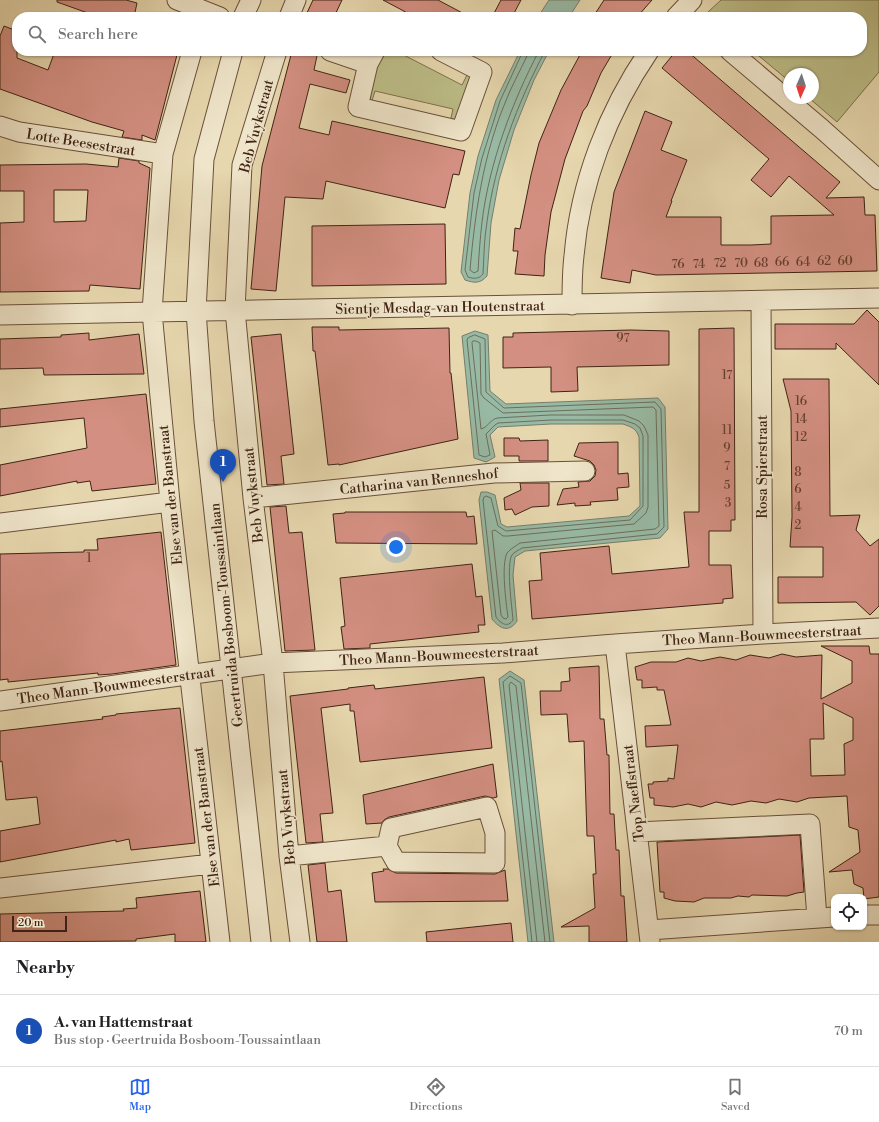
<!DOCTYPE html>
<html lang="en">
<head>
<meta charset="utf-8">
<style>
	:root { --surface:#fff; --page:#f6f6f6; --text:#202124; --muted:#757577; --line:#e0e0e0; --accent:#2563eb }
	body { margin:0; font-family:"Libre Bodoni",serif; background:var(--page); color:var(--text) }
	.controls { position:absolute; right:12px; bottom:12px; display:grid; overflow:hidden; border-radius:8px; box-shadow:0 1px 3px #0004 }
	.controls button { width:36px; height:36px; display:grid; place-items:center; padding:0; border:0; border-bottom:1px solid var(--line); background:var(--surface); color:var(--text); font:20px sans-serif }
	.compass { position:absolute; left:783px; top:68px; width:36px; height:36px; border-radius:50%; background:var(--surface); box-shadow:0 1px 3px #0004; rotate:183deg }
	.scale { position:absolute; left:12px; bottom:10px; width:55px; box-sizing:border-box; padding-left:4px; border:2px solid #402314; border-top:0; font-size:11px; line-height:14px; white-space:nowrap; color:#402314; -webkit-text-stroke:3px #efe5ca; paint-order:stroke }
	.you { position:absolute; left:396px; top:547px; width:14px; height:14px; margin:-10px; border:3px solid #fff; border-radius:50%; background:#1a73e8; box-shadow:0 0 0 6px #1a73e833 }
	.badge { display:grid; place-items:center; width:26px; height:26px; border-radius:50%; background:var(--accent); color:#fff; font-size:13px; font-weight:700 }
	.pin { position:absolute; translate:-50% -33px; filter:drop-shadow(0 1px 2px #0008) }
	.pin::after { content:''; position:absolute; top:21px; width:14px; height:12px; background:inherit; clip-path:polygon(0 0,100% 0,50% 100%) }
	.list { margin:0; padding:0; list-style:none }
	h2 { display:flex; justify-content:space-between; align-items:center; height:52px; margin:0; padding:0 16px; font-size:17px }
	h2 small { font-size:13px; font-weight:400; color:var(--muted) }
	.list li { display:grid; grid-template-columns:26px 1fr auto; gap:12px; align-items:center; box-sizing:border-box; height:72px; padding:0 16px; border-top:1px solid var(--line) }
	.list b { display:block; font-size:15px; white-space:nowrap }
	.list p { margin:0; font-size:13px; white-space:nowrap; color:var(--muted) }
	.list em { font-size:13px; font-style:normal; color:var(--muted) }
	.icon { flex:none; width:22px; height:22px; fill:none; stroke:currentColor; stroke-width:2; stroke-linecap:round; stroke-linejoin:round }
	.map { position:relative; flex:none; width:879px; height:942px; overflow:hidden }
	.search { position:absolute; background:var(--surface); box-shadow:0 1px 3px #0004; left:12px; right:12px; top:12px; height:44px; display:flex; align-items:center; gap:10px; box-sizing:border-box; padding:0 14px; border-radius:16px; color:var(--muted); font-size:15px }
	.sheet { height:124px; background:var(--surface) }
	nav { display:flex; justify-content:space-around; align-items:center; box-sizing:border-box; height:56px; border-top:1px solid var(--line); background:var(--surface); font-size:11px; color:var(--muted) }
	nav a { display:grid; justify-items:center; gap:2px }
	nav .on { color:var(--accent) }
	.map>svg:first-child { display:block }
	.green { fill:#bcbc86; stroke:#7e704d }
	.water { fill:#98baa5; stroke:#757e6b }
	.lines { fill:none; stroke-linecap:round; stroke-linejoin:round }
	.shore { stroke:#6c6e5c; stroke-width:1 }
	.building { fill:#d38f81; stroke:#402314; fill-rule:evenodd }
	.minor-casing { stroke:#6a503a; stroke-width:21 }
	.minor { stroke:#efe5ca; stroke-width:19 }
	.labels { text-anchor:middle; stroke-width:3; stroke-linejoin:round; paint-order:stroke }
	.number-label { font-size:12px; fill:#653e2f }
	.street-label { font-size:14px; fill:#402314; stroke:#efe5ca }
</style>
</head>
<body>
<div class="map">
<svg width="879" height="942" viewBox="0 0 879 942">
	<rect width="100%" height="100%" fill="#e7d7ae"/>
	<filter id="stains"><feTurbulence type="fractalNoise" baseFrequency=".005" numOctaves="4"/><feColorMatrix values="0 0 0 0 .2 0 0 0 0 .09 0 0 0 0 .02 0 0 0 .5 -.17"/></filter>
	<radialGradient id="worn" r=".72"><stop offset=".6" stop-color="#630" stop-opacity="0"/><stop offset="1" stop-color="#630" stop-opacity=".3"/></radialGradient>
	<path class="green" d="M721,0H879V72L837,122L809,98H813V74H789V81L753,51H862V17H713L707,13Z
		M383,51H396L462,85L468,73L471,77L455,121L450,122L453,109L375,91L371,104H368L374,68Z"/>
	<path class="water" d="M549,0H580L569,17H538Z
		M520,51H549L534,80L514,130L499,180L491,223L487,276C480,284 474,283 465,280L461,272L470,193L478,156L496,100Z
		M475,331L488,335L490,391L506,404L658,398L665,407L668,529L660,538L525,551L515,557L513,575L517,621C509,633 500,629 492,619L479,500L481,492H487L495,495L501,524L507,527L629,516L640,506L639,437C636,428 631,427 623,424H551L498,427L490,435L495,457L486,462L474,458L462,336Z
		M510,671L524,680L554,942H528L499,679Z"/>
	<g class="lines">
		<path class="shore" d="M523,51L500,101L482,158L474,193L465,270L468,277C474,279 479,279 483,274C484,257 484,239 487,222C495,162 517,104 545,51
			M528,51L527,56C520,71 511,87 505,103C483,156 475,213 470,270L474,273L478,271C479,255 480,239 482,222C489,164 512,102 539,51
			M475,335L485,339L486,392L504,408L655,402L661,409L664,527L657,534L522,548C519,550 514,552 512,555C506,565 512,607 513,620C508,628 501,624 496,617L483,500L484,497L486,496L491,498L498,526L506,531L630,520L643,506V436L640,428L635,424L623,420H551L498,423L495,425L486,434L490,455L485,457L479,455L467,340L468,338Z
			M473,341H476L480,343L481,394L484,398L503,413L653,407L656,410L659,526L655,529L520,543C516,546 510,549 507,553C501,566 506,602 508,617L506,619L503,618L501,615L492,531L495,530L503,536H508L634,524L646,513L648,507V435L644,426L639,421L624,415H550L497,418C490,420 487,428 481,429L472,343Z
			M532,942L503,682L510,676L521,683L550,942
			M537,942L509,685L511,682L516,686L545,942"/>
	</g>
	<path class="building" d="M57,0H126L137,3L134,17H99L57,2Z
		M313,0H342L334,17H305Z
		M383,0H438L470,17H415Z
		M501,0H521L512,17H492Z
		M604,0H652L637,17H593Z
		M4,26L17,31V58L48,70L55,51H178L155,140L142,135V140L122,137L124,131L92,122L0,89V36Z
		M292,51H318L314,70L350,80L346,93L310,84L299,128L329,135L332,121L465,151L459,175L453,174L445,208L326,181L323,199L285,197L276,291L251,289L262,166Z
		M582,51H614L601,73L587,106L583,111L565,159L551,212L545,255L544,276L515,274L518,251H513L515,228L520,229L531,175L539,143L561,90Z
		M676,51H687L840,182L826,198L864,197L865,215H875L877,271L656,275L632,270L630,283L601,278L614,192L645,111L672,122L661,150L687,160L671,201H672L666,217H721V245H751L771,244V216L834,215L789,176L771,197L751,180L769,159L662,68Z
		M119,158L139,161V163L150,168L140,289L90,285L89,291L0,292V223L24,222V191H0V165L86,164L118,167ZM54,190H88L86,221L54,222Z
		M445,224L446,284L312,286V226Z
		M867,310L879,322V385L836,343V349H775V324H854Z
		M312,327H339V330L449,328L450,373H451L458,439L339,465V464L328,465L315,351H313Z
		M734,328L735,520H731V531H709V565H731L733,598L723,599V603L532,619L529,581L542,580L540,553L609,546L612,574L689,567L684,512H699V329Z
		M631,330L669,331V365L577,367L578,391L551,392V367L503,368V337H513V333Z
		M89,333V340L139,334L144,374L44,375L43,368L0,369V339L61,337V335Z
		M281,334L294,454L281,456L284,484L267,485L251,337Z
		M783,379H829L830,516L860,515L856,530L870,546L879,539V606L870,615L856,602L778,603V577H823V547H790L792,517L791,411Z
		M146,394L156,484L92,491L90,481L77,483V481L0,496V465L87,448L84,418L0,427V409Z
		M504,438H519L520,441L548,440V461H519V456H504Z
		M618,442V474L628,473L629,487L617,488L618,500L590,502L591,505L575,506V503L557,505L563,489L579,487L578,482L590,481L595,476L596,470L594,465L590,461L574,456L579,443Z
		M520,483H549V506L532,507L515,515L512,509L505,510L504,498L521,490Z
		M286,506L289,533L302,532L315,650L285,651L270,507Z
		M345,512H466L467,517L474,516L477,544L336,543L333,514L345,513Z
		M161,532L176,665L112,674L98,675V673L8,682V679L0,680V554L84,552V550H98L97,539Z
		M472,564L476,597L482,596L485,625H478L479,632L370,644V648L344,649L341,627L345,626L340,578Z
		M821,646H869L870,654H879V897L864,899L863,888L854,884L852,870L829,872L860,852L858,830L849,827L847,796L809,798L797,802L779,799L766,803L751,801L732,805L716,802L701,807L688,804L673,807L654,805V798H650L648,784H653V782L668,781V778L674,779L678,745L646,747L645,726L671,725L664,690H657V687L642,688V680H637L635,667L651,662H676L688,658L701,661L720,657L736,660L750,655L769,658L782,654L796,657L822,655L821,699L852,683V661ZM823,703L853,718V740L844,744L845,775L811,776L810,739H824Z
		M599,666L600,719H604L607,755H609L610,814H614L616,850H619L621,896H624L627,942H589V926L561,927L595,908L593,874H596L594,836H587L584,741L569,742L567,714L541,715L540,691H561V682L570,681L569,668Z
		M484,677L492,748L360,762L354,711H350V704L321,708L333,813L320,814L323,842L306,843L290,696L348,689V688L374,685L375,689Z
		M180,708L195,843L131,850L129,839L116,842V840L0,862V831L40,824L37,797L6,800L2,761L0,762V731L103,719L102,717L116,715V714Z
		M493,764L497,797L493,798L485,796L389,817L384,820L382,823L366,824L363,795Z
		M800,835L804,892L797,893L787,896L752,895L749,897L738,896L731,898H704L694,902L675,901L664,898V892H660L657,842Z
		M325,863L328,892L341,890L347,942H317L308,865Z
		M383,869H388L396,873L495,874L505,870L508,901L375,902L372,873L384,871Z
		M200,891L206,942H175V934L136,939V941L0,942V914L124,911L123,909L137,908L136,898Z
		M511,923L513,942H427L426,932Z"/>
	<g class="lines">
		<g class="minor-casing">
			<path id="minor" d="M177,0L220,17
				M243,17L251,0
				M289,17L296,0
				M676,17L692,0
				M192,51L163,154L152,312L170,502L220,942
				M233,51L204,159L196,311L204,421L261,942
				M277,51L242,165L235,310L253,498L273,663L289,856L300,942
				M330,51L368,64
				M375,51L368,64L358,107L461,131L482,72L441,51
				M730,51L822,129L879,180
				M0,126L19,132L163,154
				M761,301L763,634
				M572,305C572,289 572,272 574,256C580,183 608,111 649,51
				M0,315L879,298
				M253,498L494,473L585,471
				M0,523L170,502
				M615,644L650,942
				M0,701L273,663L503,653L615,644L763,634L879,628
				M637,832L810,824L817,918
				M289,856L387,846L391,828L487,807L495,833V863L396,862L387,846
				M0,888L211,864
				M864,915H879
				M649,930L834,917"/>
		</g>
		<use href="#minor" class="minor"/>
	</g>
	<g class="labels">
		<g class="number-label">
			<text x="824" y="265">62</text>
			<text x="845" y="265">60</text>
			<text x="782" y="266">66</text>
			<text x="803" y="266">64</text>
			<text x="720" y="267">72</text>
			<text x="741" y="267">70</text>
			<text x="761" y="267">68</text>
			<text x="678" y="268">76</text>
			<text x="699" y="268">74</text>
			<text x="623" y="342">97</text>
			<text x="727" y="379">17</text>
			<text x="801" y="405">16</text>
			<text x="801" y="423">14</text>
			<text x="727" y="434">11</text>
			<text x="801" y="441">12</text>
			<text x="727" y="452">9</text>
			<text x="727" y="470">7</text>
			<text x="798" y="476">8</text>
			<text x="727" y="489">5</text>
			<text x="798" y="493">6</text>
			<text x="728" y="507">3</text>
			<text x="798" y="511">4</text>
			<text x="798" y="529">2</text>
			<text x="89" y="562">1</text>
		</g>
		<g class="street-label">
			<text transform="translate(256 126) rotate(-75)" y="5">Beb Vuykstraat</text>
			<text transform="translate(81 142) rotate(9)" y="5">Lotte Beesestraat</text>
			<text transform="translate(440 307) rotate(-1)" y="5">Sientje Mesdag-van Houtenstraat</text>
			<text transform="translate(762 467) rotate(-90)" y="5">Rosa Spierstraat</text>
			<text transform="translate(419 481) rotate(-6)" y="5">Catharina van Renneshof</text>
			<text transform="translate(170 495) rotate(-96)" y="5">Else van der Banstraat</text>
			<text transform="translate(253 495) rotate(-96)" y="5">Beb Vuykstraat</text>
			<text transform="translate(226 615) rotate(-96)" y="5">Geertruida Bosboom-Toussaintlaan</text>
			<text transform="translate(762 635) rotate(-3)" y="5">Theo Mann-Bouwmeesterstraat</text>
			<text transform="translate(439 655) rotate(-3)" y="5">Theo Mann-Bouwmeesterstraat</text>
			<text transform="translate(116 685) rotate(-8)" y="5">Theo Mann-Bouwmeesterstraat</text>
			<text transform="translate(633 793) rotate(-97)" y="5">Top Naeffstraat</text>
			<text transform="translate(206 817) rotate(-97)" y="5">Else van der Banstraat</text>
			<text transform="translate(286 817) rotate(-95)" y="5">Beb Vuykstraat</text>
		</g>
	</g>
	<rect width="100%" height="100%" filter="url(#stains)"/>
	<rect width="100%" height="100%" fill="url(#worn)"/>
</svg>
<div class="controls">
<button><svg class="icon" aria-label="locate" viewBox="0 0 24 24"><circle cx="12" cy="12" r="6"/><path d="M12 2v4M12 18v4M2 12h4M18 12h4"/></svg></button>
</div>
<svg class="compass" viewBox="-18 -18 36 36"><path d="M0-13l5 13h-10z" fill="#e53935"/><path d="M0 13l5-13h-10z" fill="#757577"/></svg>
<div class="scale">20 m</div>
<div class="you"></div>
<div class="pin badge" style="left:223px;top:482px;background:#1a4fb4">1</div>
<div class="search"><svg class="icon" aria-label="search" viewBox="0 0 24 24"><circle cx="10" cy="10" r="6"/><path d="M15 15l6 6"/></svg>Search here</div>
</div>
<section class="sheet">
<h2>Nearby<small></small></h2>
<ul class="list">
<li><span class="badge" style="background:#1a4fb4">1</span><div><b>A. van Hattemstraat</b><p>Bus stop · Geertruida Bosboom-Toussaintlaan</p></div><em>70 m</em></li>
</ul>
</section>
<nav>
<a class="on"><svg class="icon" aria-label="map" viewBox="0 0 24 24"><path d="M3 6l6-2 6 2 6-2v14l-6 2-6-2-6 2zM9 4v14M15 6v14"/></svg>Map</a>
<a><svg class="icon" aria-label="directions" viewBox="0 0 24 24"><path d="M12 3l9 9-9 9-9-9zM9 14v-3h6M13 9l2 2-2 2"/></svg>Directions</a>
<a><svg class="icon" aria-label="saved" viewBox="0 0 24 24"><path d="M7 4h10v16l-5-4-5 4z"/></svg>Saved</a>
</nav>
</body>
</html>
